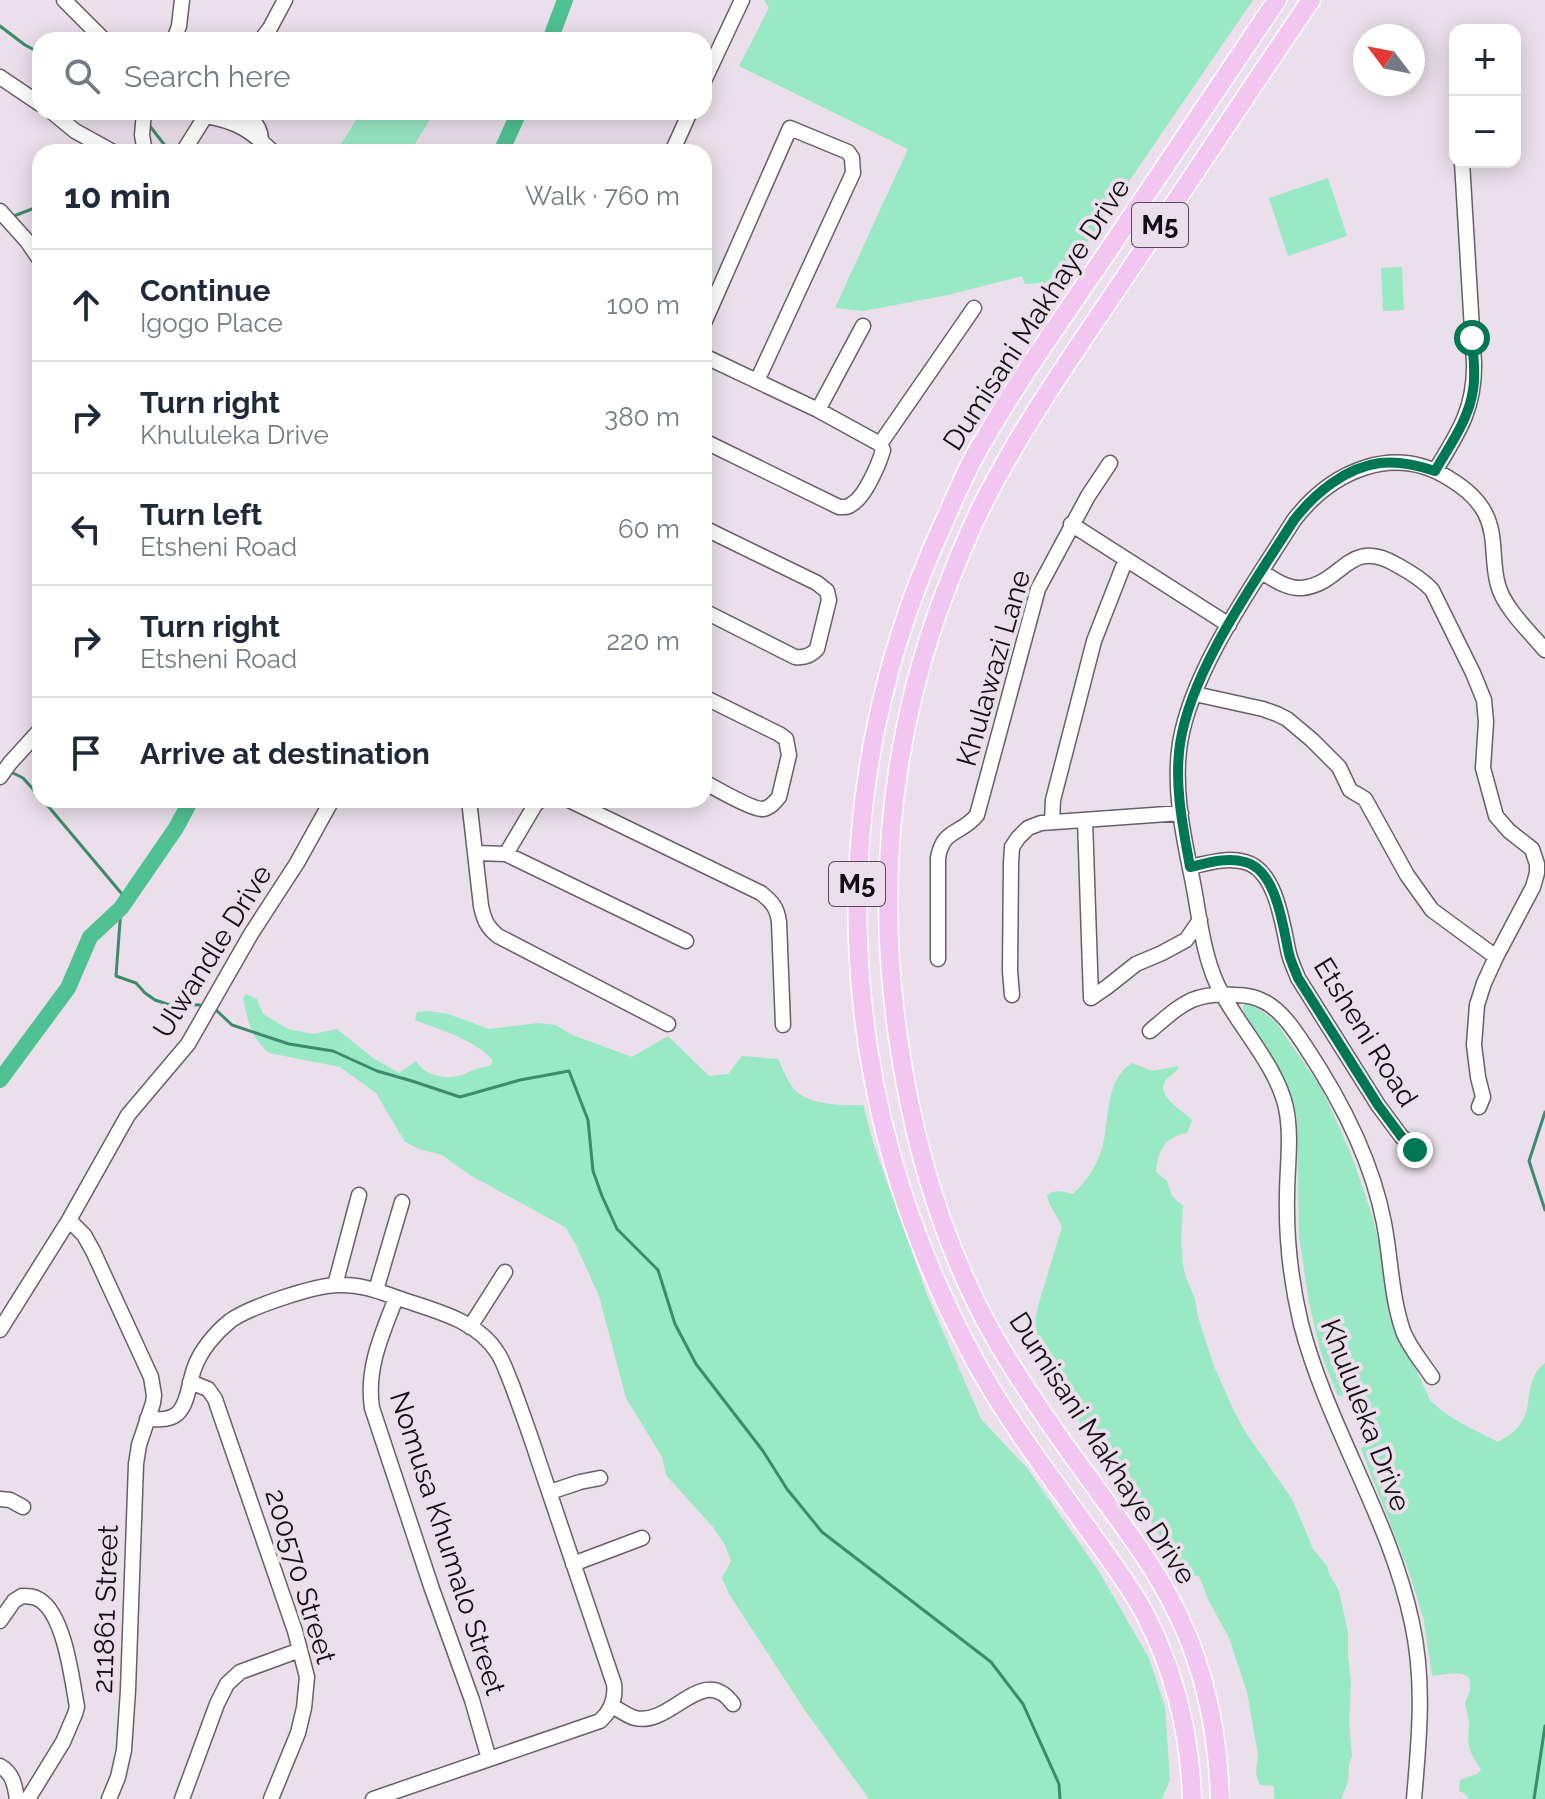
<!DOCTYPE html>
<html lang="en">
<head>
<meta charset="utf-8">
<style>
	:root { --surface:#fff; --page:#f6f6f7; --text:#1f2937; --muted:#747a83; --line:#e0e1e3 }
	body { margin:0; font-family:Raleway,sans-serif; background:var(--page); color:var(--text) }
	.controls { position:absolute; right:24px; top:24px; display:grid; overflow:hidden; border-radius:16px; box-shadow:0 4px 20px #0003 }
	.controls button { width:72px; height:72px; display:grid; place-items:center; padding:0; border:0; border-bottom:2px solid var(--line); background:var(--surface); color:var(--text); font:40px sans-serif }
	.compass { position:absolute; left:1353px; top:24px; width:72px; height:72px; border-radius:50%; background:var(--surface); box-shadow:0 4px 20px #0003; rotate:302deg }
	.stop { position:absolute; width:24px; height:24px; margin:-18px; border:6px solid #007753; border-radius:50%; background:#fff }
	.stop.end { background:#007753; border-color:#fff; box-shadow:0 2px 8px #0008 }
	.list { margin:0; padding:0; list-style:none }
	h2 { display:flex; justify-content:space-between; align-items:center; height:104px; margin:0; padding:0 32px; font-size:34px }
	h2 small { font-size:26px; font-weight:400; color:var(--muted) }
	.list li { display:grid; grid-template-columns:52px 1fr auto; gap:24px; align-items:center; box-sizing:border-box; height:112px; padding:0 32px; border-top:2px solid var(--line) }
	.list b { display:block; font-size:30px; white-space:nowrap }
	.list p { margin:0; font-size:26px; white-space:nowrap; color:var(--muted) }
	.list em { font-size:26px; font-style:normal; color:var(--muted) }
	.icon { flex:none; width:44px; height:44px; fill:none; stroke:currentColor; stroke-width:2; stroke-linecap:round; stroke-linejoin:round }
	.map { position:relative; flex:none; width:1545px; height:1799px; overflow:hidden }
	.search { position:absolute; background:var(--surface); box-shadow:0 4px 20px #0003; left:32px; top:32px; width:680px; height:88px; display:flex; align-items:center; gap:20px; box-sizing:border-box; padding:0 28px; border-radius:24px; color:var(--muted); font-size:30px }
	.panel { position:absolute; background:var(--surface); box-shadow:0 4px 20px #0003; left:32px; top:144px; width:680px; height:664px; border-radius:24px }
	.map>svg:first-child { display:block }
	.green { fill:#99e9c4 }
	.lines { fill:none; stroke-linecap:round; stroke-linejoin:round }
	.stream { stroke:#3d8b6c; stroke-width:3 }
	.river { stroke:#50c193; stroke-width:16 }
	.minor-casing { stroke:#695f69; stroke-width:17 }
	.major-casing { stroke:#fff; stroke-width:21 }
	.minor { stroke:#fff; stroke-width:14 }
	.major { stroke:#f2c6f1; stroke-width:18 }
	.route { stroke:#007753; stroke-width:10 }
	.labels { text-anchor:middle; stroke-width:8; stroke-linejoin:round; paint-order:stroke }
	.shield { fill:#eadfea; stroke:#534d53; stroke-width:2 }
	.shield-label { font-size:26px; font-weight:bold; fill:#120e12 }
	.street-label { font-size:28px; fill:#120e12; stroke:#eadfea }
</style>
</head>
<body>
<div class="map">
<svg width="1545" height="1799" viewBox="0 0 1545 1799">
	<rect width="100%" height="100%" fill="#eadfea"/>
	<path class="green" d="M764,0H1253L1060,282L1025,284L1022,276L948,295L863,311L835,308L908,149L739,66L769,8Z
		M361,112H432L434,113L410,152H336Z
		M1328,178L1347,236L1288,256L1269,198Z
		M1402,267L1404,310L1383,311L1381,268Z
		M246,994L257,999L263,1014L288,1029L313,1034L337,1029L373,1058L399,1073L416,1061C425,1076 445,1080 462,1075C466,1074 470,1071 474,1070C481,1067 486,1068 492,1064V1059C473,1039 440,1030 415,1020L417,1012L428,1011L448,1014L489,1029L538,1023L556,1025L570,1034L632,1057L668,1036L709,1076L728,1074L742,1056L778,1059C783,1069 787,1081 794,1089C807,1105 844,1106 863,1105L874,1146L928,1297L981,1419L1027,1468L1098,1570L1149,1658L1165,1707L1170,1780L1162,1799H869L806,1712L729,1594L722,1578L731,1561L725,1545L712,1526L666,1475L662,1457L626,1398L599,1296L575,1243L565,1227L470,1175L442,1155L419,1149L405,1142L376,1093L340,1067L269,1053C250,1037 248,1021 243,998Z
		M1245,1004L1253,1005L1275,1021L1322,1089L1351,1154L1373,1218L1399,1332L1430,1400C1448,1419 1475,1430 1498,1442C1506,1437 1514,1433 1519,1426C1535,1407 1522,1381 1545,1363V1799H1469L1465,1794L1459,1791L1460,1780L1477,1774L1481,1770L1471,1753L1468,1742L1469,1722L1465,1703L1470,1691V1679C1462,1669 1444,1675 1432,1676L1424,1621L1409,1572L1361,1449L1373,1434L1356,1396L1350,1394L1338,1396L1321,1353L1309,1303L1299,1236L1297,1119L1288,1088L1245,1014L1243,1007Z
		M1132,1063L1152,1071L1179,1066C1176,1073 1171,1074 1166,1080C1154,1095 1183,1111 1192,1120L1187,1133C1164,1137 1158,1151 1156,1172L1167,1181L1172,1196L1183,1206L1181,1237L1183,1265L1186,1278L1195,1299L1198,1317L1213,1364L1234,1411L1246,1433L1292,1499L1313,1549L1327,1566L1329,1574L1339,1591L1348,1632V1655L1351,1685L1349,1722L1352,1756L1349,1765L1348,1782L1341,1799H1274V1786L1261,1785L1258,1782L1256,1772L1258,1755L1247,1692L1229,1638L1208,1599L1199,1576H1183L1178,1571L1167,1548L1123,1475L1078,1420L1045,1359L1037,1337L1035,1321L1038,1306L1062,1227C1058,1216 1049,1207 1047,1196C1054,1188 1064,1192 1073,1194C1084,1183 1093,1172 1099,1157C1112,1127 1101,1083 1132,1063Z"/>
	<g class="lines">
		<path class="stream" d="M0,26L25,45L40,53
			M149,125L170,152
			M11,217L40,206
			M11,772L23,778L40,797
			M43,800L127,900
			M121,908L116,976L136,983L145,993L155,1000L167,1004L200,1005
			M215,1009L232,1025L289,1044L333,1051L377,1071L412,1081L460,1097L520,1080L569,1071L588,1120L593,1171L602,1196L617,1229L658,1270L675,1324L696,1364L763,1451L787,1489L822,1532L991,1662L1023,1704L1059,1784L1060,1799
			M1545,1112L1529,1161L1545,1210
			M1534,1799L1545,1726"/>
		<path class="river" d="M550,40L565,0
			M501,152L519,112
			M0,1080L68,988L90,937L121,908L176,828L191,800"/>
		<g class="minor-casing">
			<path id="minor" d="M64,0L104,40
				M174,40L179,26L182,0
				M261,40L270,28L285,0
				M0,77L40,104
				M704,81L742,0
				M52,112L75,131L113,152
				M144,112L142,135L145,152
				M244,112C253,119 261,129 261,140
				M206,116C237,121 251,131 273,152
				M183,152L208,112
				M672,152L690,112
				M0,211L27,241L40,260
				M704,323L790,128L848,152L852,158L853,173L757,381
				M704,356L818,410L880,444L883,450C879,464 865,497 852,504C847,508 845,507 839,507L704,441
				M818,410L863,326
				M880,444L974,308
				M1435,471C1458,433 1475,409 1474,363L1462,162
				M1071,524L1229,625
				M704,528L817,583L827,591L829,600L817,649C811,656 804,658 795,657L704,611
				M1262,572C1273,579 1287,589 1302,588C1343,584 1348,536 1397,565C1410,572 1422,579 1432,590L1473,673L1484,700L1486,722L1483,768L1496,816L1509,831L1532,849L1537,864V873L1533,887L1496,957L1484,983L1477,1005L1474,1045L1478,1077L1483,1097L1479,1107
				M1195,694L1263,709L1277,714L1287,719L1312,740L1339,767L1350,790L1365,799L1407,875L1432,910L1496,957
				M704,697L779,734L786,739L789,755L779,797C775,802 770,808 763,809C753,810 715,788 704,782
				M0,777L10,763L40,730
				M469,800L481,906C484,920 487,927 498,936L668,1024
				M569,800L761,893C772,902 777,907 779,922L783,1025
				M1085,820L1091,998L1107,987L1136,964L1162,953L1186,940L1200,920
				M1052,821L1053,800L1094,641L1126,559
				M476,853L506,854L686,941
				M506,854L535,805L540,800
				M1190,867C1208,863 1226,857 1245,862C1277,870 1283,928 1289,954C1291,962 1295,970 1298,978L1378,1105L1401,1136L1415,1150
				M938,959V858C943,828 961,835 977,815L1038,589L1088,496L1110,463
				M1012,995L1010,971L1011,863L1012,847L1018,838L1028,828L1041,823L1181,813
				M1150,1031C1181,1005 1193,991 1236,995C1246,995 1256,997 1265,1002C1282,1011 1295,1031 1305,1046C1341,1100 1372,1160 1384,1223C1391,1259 1391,1296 1403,1331C1409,1347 1422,1362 1432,1377
				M69,1220L84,1235L93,1251L151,1377L154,1395L153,1403L139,1445L136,1464L128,1690L124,1750L118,1777L109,1799
				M335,1285L359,1195
				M376,1290L402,1202
				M396,1298C382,1334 366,1368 372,1408L432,1589L472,1700L489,1759
				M470,1327L505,1272
				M0,1330L69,1220L128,1115L188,1044L251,934L297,863L332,800
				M190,1382L208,1389L215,1399L295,1631L307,1677L304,1708L298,1733L271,1799
				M147,1419C157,1419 168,1421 177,1414C188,1404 189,1383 194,1369C200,1351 215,1333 230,1321C249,1307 315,1285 339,1285C360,1284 378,1291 398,1298C432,1310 476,1319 497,1352C504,1362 507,1374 512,1385C521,1410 530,1434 538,1459C564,1534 588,1609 614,1684C616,1699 611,1711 600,1721L373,1799
				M550,1492L580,1482L600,1478
				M0,1499L10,1500L23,1507
				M573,1564L642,1538
				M0,1621L14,1601L22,1596C28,1596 34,1596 40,1600C65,1616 72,1680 77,1707L75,1714L63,1742L28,1799
				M611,1706C619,1709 627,1716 635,1718C671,1727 703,1662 733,1704
				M0,1766C13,1773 15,1786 17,1799
				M182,1799L217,1704L227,1684L240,1672L300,1650
				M1414,1799C1419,1740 1425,1682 1412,1623C1390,1518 1328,1428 1301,1324C1291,1282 1286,1239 1287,1196C1287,1168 1292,1136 1286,1108C1277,1065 1236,1024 1217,984C1202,951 1199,912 1192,878C1183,835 1173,787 1180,743C1192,669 1254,584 1294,520C1332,471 1393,443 1450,479C1465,488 1477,498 1485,513C1497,536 1491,561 1498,585C1504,608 1530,632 1545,650"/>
		</g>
		<g class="major-casing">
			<path id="major" d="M1192,1799C1190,1736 1175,1673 1146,1616C1131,1587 1110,1560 1091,1533C1050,1476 1007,1420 974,1359C831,1096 818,794 944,522C955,497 965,473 978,450C1016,383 1061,320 1104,257C1162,171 1219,85 1277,0
				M1220,1799C1218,1729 1203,1659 1169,1597C1147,1556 1118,1519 1091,1481C1057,1435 1025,1389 996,1340C943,1247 913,1143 898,1037C876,885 890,739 944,595C957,561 971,526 988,494C1028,417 1079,346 1127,274C1188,183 1249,91 1311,0"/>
		</g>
		<use href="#minor" class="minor"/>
		<use href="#major" class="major"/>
	</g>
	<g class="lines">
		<path class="route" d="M1415,1150L1401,1136L1378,1105L1298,978C1295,970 1291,962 1289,954C1283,928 1277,870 1245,862C1226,857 1208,863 1190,867C1183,827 1174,785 1180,744C1191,670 1254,583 1294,520C1314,494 1346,467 1380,463C1399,461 1417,465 1435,471C1450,445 1469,419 1473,390C1476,373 1473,355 1472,338"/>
	</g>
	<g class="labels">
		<g class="shield">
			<rect x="1132" y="203" width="56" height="44" rx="6"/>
			<rect x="829" y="862" width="56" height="44" rx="6"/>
		</g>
		<g class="shield-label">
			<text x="1160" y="234">M5</text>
			<text x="857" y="893">M5</text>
		</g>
		<g class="street-label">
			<text transform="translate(1036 314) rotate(-57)" y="10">Dumisani Makhaye Drive</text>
			<text transform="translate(993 668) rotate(-74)" y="10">Khulawazi Lane</text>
			<text transform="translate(212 951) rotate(-58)" y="10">Ulwandle Drive</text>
			<text transform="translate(1366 1032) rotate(58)" y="10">Etsheni Road</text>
			<text transform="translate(1366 1415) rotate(69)" y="10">Khululeka Drive</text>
			<text transform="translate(1103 1448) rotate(57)" y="10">Dumisani Makhaye Drive</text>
			<text transform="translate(448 1543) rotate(72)" y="10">Nomusa Khumalo Street</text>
			<text transform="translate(301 1576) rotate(73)" y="10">200570 Street</text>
			<text transform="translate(105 1609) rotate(-88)" y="10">211861 Street</text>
		</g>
	</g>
</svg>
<div class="controls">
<button>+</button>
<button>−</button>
</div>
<svg class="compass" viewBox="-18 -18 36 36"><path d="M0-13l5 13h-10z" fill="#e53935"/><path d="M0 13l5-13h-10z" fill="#747a83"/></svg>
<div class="stop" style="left:1472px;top:338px"></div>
<div class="stop end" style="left:1415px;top:1150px"></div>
<div class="search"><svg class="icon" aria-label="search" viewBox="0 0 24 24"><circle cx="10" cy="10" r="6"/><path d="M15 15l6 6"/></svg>Search here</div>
<section class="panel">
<h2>10 min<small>Walk · 760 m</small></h2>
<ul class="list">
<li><svg class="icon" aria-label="ahead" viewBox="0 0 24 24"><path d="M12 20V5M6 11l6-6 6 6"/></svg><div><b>Continue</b><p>Igogo Place</p></div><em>100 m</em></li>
<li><svg class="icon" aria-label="right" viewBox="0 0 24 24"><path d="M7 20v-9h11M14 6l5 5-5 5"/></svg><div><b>Turn right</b><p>Khululeka Drive</p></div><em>380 m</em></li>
<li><svg class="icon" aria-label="left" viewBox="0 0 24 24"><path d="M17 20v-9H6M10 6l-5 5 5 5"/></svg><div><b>Turn left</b><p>Etsheni Road</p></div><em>60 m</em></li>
<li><svg class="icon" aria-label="right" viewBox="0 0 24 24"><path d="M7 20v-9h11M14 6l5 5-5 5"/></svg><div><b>Turn right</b><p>Etsheni Road</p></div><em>220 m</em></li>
<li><svg class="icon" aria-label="arrive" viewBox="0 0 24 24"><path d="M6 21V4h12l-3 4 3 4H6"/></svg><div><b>Arrive at destination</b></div></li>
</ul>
</section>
</div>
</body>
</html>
